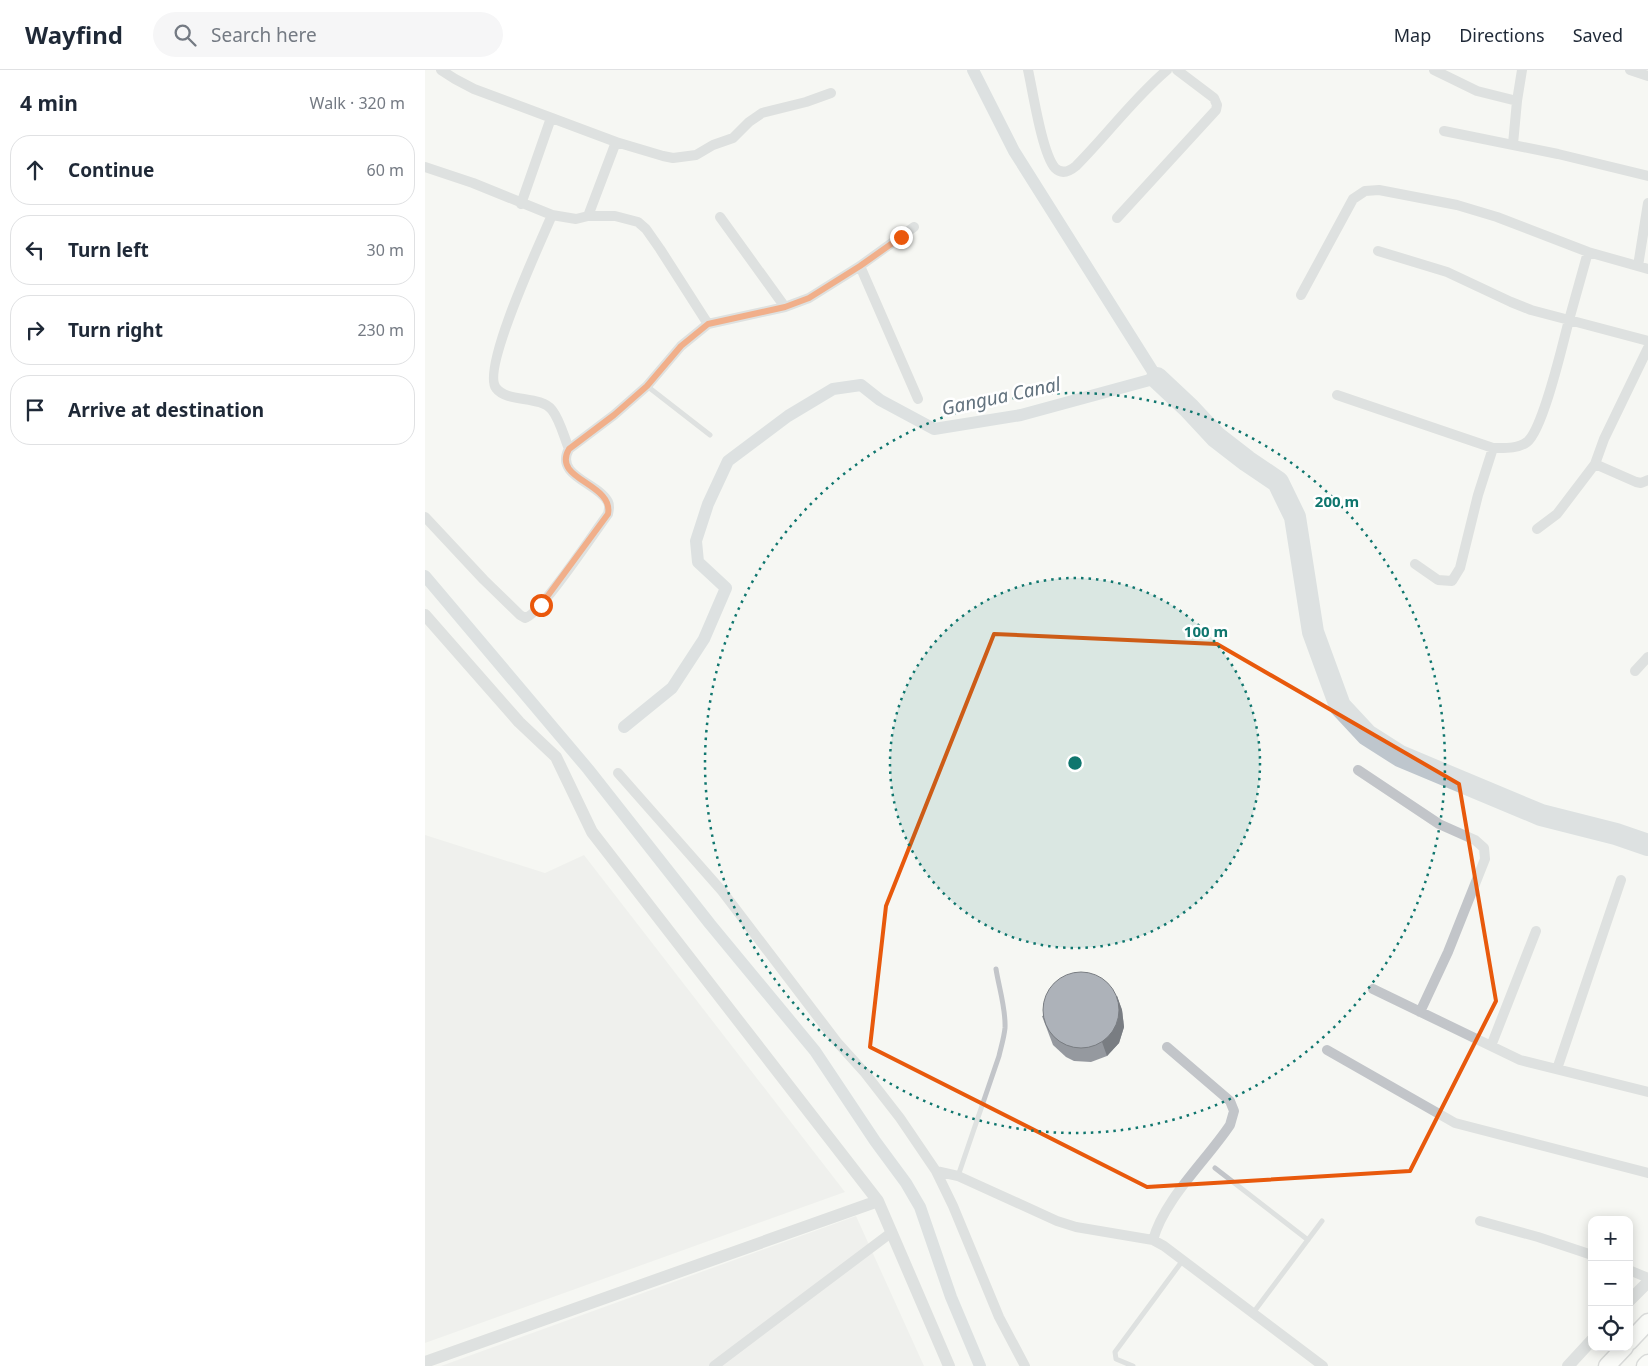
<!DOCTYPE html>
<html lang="en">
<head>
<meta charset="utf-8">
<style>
	:root { --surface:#fff; --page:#f6f6f7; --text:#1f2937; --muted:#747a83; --line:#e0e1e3 }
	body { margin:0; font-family:"Noto Sans",sans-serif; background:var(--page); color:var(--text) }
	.controls { position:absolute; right:15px; bottom:15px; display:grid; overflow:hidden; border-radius:10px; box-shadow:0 2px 12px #0003 }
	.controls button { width:45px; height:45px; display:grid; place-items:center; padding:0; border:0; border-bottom:1px solid var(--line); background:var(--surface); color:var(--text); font:25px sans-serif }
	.stop { position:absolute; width:15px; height:15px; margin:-11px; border:4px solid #ea580c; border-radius:50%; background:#fff }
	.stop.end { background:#ea580c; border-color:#fff; box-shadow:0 1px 5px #0008 }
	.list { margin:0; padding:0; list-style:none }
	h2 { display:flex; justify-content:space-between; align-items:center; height:65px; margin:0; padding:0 20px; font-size:21px }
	h2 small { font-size:16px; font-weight:400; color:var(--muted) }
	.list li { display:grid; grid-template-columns:32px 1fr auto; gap:15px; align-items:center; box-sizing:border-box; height:70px; margin:0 10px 10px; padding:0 10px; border:1px solid var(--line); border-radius:20px }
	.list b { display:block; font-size:19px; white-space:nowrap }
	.list em { font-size:16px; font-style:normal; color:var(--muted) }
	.icon { flex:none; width:28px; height:28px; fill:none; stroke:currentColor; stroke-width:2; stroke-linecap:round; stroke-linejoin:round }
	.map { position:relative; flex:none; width:1223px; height:1296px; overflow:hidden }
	header { display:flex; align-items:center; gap:30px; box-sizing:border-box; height:70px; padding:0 25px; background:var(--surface); border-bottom:1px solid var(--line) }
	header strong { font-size:24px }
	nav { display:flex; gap:28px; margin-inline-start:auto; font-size:18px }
	.search { width:350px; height:45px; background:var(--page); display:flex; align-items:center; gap:12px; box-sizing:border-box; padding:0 18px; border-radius:28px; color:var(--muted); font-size:19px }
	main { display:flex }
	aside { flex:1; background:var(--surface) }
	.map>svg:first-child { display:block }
	.built { fill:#e7e7e7 }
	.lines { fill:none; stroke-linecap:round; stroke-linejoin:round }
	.canal { stroke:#bec6cd; stroke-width:12 }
	.river { stroke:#bec6cd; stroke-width:22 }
	.trunk-casing { stroke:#b5b7bb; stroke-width:19 }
	.service { stroke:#c2c5c9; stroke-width:5 }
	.minor { stroke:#c2c5c9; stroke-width:10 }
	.tertiary { stroke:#c2c5c9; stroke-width:12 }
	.trunk { stroke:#fff; stroke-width:16 }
	.wall { fill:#95999f }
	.shaded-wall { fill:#797d82 }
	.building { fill:#adb2b9; stroke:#797d82 }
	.route { stroke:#ea580c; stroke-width:6 }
	.marked { fill:none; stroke:#e8590c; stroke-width:4; stroke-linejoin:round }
	.ring { fill:none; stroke:#0f766e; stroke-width:2.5; stroke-dasharray:2.5 5 }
	.labels { text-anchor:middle; stroke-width:5; stroke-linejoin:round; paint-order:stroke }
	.water-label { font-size:19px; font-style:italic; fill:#63737f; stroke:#fff }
	.centre { fill:#0f766e; stroke:#fff; stroke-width:2.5 }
	.ring-label { font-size:15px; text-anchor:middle; font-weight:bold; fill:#0f766e; stroke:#fff; stroke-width:5; stroke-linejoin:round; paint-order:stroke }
</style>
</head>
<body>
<header>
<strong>Wayfind</strong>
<div class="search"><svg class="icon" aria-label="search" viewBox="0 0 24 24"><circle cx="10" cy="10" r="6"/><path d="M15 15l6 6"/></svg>Search here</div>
<nav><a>Map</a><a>Directions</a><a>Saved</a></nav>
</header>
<main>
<aside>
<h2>4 min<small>Walk · 320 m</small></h2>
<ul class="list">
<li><svg class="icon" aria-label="ahead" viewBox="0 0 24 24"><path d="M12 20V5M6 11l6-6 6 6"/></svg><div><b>Continue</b></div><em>60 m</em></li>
<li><svg class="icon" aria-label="left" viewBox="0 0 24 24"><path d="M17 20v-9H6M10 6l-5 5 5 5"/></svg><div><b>Turn left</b></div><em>30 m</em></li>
<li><svg class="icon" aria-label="right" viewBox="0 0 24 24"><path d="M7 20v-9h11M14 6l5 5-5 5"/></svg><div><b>Turn right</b></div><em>230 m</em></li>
<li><svg class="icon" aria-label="arrive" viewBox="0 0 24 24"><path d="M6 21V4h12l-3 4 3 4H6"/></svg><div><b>Arrive at destination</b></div></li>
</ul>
</aside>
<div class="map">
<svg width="1223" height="1296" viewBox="0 0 1223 1296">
	<rect width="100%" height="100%" fill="#f6f7f3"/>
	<path class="built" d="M0,765L120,803L159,785L420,1122L0,1273Z
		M431,1146L499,1296H16Z"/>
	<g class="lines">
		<path class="canal" d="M0,506L163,699L285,854L390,981L450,1071L481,1113L495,1137L526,1227L555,1296
			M199,657L247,618L279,569L301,518L273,492L271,471L283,434L303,391L363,346L408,319L436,315L455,330L509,359L596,345L732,308L589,81L548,0"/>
		<path class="river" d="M732,308L764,338L791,367L822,391L853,412L870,447L888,562L915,636L942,665L975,686L1116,745L1191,764L1223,775"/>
		<g class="trunk-casing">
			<path id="trunk" d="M1204,1272L1223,1252
				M1182,1296L1200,1277
				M1220,1296L1223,1293"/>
		</g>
		<path class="service" d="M222,316L285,365
			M790,1098L883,1170
			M533,1106L574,986C576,977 579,968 580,958C581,939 574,918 571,899
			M828,1243L897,1151
			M708,1296L691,1289L690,1282L758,1190"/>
		<path class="minor" d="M16,0L30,9L49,19L191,72
			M603,0C608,22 617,83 630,98C637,105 645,101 651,96C683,64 707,30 742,0
			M1009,0L1052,21L1092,31
			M1205,0L1223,6
			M1019,61L1133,84L1223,106
			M1088,74L1092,31L1097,0
			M0,97L48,113L127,145L151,149L163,146H190L213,152L221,159L235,179L283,254L256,276L222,316L189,345L144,379C129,406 174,413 183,432C185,436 184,440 183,444C171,460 114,546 100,548L95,545L59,510L0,447
			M96,134L126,48
			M127,145C116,171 56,299 71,318C82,333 115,325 127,340C135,350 139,367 144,379
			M163,146L191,72L238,86L248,88L271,85L288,75L308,68L324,52L337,43L381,32L406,23
			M295,147L360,237
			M692,148L791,40L792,35L789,28L752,0
			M1163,182L1144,250L1223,271
			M435,196L493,329
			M1213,196L1223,133
			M876,225L928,129L940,121L954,120L1032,135L1072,147L1163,182L1223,199
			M283,254L360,237L384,228L435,196L489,157
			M912,325L1068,378C1079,378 1093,379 1102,372C1118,360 1138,273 1144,250L1106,240L1086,232L1022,202L953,181
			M1170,394L1211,412L1216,413L1223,410
			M1112,459L1132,444L1170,394L1179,369L1223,278
			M990,494L1013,510L1027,511L1035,498L1053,425L1068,378
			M1210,601L1223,587
			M933,700L1014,754L1050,770L1059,778L1060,789L1023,882L995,942
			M193,703L297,821L412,972L440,1003L475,1048L511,1101L528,1136L574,1247L600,1296
			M948,919L1095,990L1223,1022
			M1066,976L1111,861
			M902,980L1030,1053L1223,1103
			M1132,999L1196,810
			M511,1101L533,1106L632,1151L651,1157L728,1170L739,1176L898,1296
			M1055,1151L1113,1167L1167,1185
			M728,1170C739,1129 781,1091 805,1055L809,1041L805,1031L742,977
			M1204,1200L1223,1208
			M289,1296L467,1162"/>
		<path class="tertiary" d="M0,545L94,652L131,687L167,762L453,1131L524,1296
			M1204,1231L1223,1212
			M0,1292L453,1131
			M1143,1296L1167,1270"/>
		<use href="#trunk" class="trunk"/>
	</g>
	<path class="wall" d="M692,926L697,940L699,957L694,973L682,986L666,992L649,991L641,987L628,975L617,946Z"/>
	<path class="shaded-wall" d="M692,926L697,940L699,957L694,973L682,986L677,972Z"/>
	<path class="building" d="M618 940a38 38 0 1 1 76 0a38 38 0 1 1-76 0Z"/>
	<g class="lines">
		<path class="route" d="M116,535L183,444C189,413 126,410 144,379L189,345L222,316L256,276L283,254L360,237L384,228L435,196L476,167"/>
	</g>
	<path d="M0 0H1223V1296H0ZM569,564L792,574L1034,714L1071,931L985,1101L722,1117L445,977L461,836Z" fill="#f6f7f3" fill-opacity=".55" fill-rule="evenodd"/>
	<path class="marked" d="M569,564L792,574L1034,714L1071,931L985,1101L722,1117L445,977L461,836Z"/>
	<circle cx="650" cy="693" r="185" fill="#0f766e" fill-opacity=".12"/>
	<g class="ring">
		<circle cx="650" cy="693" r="185"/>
		<circle cx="650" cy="693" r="370"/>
	</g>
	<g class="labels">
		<g class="water-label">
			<text transform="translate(576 326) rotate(-12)" y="7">Gangua Canal</text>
		</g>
	</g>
	<circle cx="650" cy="693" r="8" class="centre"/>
	<g class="ring-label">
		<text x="912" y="437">200 m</text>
		<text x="781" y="567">100 m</text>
	</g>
</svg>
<div class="controls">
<button>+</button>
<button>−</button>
<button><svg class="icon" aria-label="locate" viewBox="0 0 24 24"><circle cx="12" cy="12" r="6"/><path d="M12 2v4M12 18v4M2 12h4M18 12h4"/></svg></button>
</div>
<div class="stop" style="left:116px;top:535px"></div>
<div class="stop end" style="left:476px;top:167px"></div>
</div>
</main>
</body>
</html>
